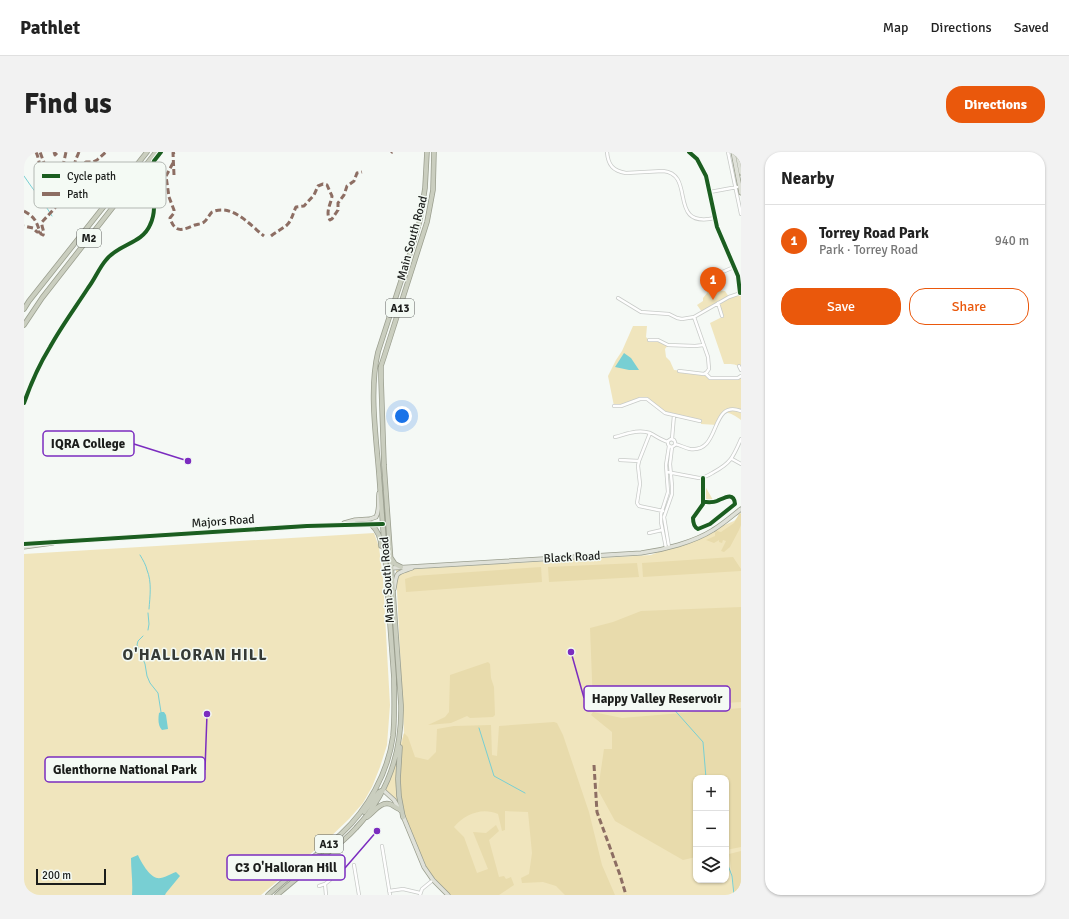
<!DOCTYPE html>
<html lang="en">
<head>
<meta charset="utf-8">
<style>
	:root { --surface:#fff; --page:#f2f2f2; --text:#222; --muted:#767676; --line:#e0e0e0; --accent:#ea580c }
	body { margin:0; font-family:Signika,sans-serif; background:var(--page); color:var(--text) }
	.controls { position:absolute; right:12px; bottom:12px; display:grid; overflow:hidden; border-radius:8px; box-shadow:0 1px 3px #0004 }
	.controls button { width:36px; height:36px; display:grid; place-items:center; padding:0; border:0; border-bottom:1px solid var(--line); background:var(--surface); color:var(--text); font:20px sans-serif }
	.scale { position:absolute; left:12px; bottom:10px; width:70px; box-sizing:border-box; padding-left:4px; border:2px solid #1b1d1b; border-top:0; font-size:11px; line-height:14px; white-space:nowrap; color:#1b1d1b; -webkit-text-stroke:3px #f4faf4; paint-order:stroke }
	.you { position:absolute; left:378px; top:264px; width:14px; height:14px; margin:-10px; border:3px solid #fff; border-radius:50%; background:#1a73e8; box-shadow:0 0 0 6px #1a73e833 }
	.badge { display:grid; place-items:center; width:26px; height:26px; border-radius:50%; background:var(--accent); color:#fff; font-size:13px; font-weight:700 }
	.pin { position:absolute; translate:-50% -33px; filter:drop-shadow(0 1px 2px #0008) }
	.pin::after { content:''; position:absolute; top:21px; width:14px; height:12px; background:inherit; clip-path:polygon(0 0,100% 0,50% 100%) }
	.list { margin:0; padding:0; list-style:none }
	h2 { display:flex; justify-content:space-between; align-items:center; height:52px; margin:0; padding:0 16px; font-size:17px }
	h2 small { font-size:13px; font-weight:400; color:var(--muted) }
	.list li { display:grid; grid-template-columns:26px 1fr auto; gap:12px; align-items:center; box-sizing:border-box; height:72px; padding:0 16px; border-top:1px solid var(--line) }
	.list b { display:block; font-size:15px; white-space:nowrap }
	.list p { margin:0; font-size:13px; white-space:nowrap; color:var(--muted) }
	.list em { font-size:13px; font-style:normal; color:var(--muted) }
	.actions { display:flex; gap:8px; padding:12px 16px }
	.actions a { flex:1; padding:9px 0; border:1px solid var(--accent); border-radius:16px; text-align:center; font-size:14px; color:var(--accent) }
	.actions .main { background:var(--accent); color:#fff }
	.icon { flex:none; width:22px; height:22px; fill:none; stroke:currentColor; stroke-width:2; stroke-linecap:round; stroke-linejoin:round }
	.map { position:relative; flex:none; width:717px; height:743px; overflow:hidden; border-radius:16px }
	header { display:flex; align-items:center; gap:24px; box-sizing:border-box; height:56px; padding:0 20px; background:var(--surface); border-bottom:1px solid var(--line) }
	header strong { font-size:19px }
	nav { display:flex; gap:22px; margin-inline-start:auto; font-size:14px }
	.intro { display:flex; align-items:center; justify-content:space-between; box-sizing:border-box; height:96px; padding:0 24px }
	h1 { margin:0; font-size:28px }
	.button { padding:10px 18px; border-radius:16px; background:var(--accent); color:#fff; font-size:14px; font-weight:700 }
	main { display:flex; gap:24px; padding:0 24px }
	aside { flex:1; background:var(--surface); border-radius:16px; box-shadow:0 1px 3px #0004 }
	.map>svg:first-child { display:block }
	.green { fill:#f0e5bd; fill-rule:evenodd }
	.forest { fill:#e8dbac }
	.water { fill:#78cfd3 }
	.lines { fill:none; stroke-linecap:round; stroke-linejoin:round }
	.stream { stroke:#78cfd3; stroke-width:1 }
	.minor-casing { stroke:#c8cbc8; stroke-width:4 }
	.major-casing { stroke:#9a9e8e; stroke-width:5 }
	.highway-casing { stroke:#9a9e8e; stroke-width:5.5 }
	.minor { stroke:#fefefe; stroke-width:2.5 }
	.major { stroke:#dfe1d9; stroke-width:3.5 }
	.highway { stroke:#cacebf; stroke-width:4 }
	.quiet { stroke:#8d6e63; stroke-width:3; stroke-dasharray:6 3; stroke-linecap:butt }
	.cycleway-casing { stroke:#f4faf4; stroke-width:6 }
	.cycleway { stroke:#1b5e20; stroke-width:4 }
	.labels { text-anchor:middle; stroke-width:3; stroke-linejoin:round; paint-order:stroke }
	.shield { fill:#f4faf4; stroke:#5c5f5c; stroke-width:1 }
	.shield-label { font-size:11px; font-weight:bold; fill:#1b1d1b }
	.street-label { font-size:12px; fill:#1b1d1b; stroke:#f4faf4 }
	.district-label { font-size:16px; font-weight:bold; letter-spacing:1px; fill:#353a36; stroke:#f4faf4 }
	.key { fill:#f4faf4; stroke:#b3b8b3; stroke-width:1 }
	.key-label { font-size:11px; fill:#1b1d1b }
	.leader { fill:none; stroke:#7b2cbf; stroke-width:1.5 }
	.callout-dot { fill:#7b2cbf; stroke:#f4faf4; stroke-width:1.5 }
	.callout { fill:#f4faf4; stroke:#7b2cbf; stroke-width:1.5 }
	.callout-label { font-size:13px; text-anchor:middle; font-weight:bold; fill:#1b1d1b }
</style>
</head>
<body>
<header>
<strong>Pathlet</strong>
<nav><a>Map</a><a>Directions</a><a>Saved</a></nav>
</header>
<div class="intro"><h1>Find us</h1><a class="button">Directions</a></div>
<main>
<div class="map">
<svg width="717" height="743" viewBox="0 0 717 743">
	<rect width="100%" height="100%" fill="#f5f9f5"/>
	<path class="green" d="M715,126H717V218C714,211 707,212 700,212L686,171L698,165L694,151L678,160L673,153L679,149V146L683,141L684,136L689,138L701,139L705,145L715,141Z
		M609,174H623L622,185L625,188H631L644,193L641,197L642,205L646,209L650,218L682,222L686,226H714L717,224V268C711,264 706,260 699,261L693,273L677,272V270L641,261L623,247H616L597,254H590L584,224L592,208L598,199Z
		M680,334H681L689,348L683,349L681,347Z
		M717,362V743H429L405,721L376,654L371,646L362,638L380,581L372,418L627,403L710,369ZM672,626H702V728H672Z
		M350,381L355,395L359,427L366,553L363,593L356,615L348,635L339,651L325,667L302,689L237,743H0V402Z"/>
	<path class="forest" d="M717,361V373L715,378L706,395L700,400L697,399L702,389L699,388L698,391L695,390V388L690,391L682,388L691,384V381L693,379L697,380L710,371L715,362Z
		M709,405L717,417V419L619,425L618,411Z
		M613,411L615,425L525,430L524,415Z
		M517,415L518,430L382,440L381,427L390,424Z
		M717,455V550L580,559L579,553H569L566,476L589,470L617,459Z
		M464,510L466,512L467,526L470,535L471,563L469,565L446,566L443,564L427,571L404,573L421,565L425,560L426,523Z
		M717,556V695L702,698V626H672V705L659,708L591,669L574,638L580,597H588V580L567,563L569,560L598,566Z
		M530,570L533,571L539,583L565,660L578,713L591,743H541L532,734L519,730L498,731L497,726L505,722L508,701L504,660L481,659V678L478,679L474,662C458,655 441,662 430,675L440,685L453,721L464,717L449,680L462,681L472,673L475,679L465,688L475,725L480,724L482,727L487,725L490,733L475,743H426L405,721L380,663L373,643L371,630L380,581L384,585L391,605L404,608L412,600L413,577L430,574L467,573L468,603L473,604L475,574Z
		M717,699V743H711L705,702Z"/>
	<path class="water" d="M600,201L607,206L615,218H605L591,215Z
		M137,560H140L142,563L144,577L138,578C134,574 134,567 135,561Z
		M114,703C117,710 125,724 133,726C139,727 146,722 152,720L156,724L142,741L141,743H108C109,730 107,718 107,706Z"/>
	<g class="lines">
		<path class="stream" d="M0,24C9,38 20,50 28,64
			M116,403C119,408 122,413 123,418C128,430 126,444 125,457
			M124,478L125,472L124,461
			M119,484L114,489L113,493L121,512L123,524L126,531L134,541L137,560
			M625,536L638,544L679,590L682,626
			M455,576L470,624L501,641
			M702,708L708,724L710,743"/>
		<g class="minor-casing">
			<path id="minor" d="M583,0C584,13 589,19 602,21L639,19C673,22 642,77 691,66
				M665,0L673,7L682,24L693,75L714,124L716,141
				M704,0L717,62
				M686,40L713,35
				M681,123L696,121L710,115
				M594,146L617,160L645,162L653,166L658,167L670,165L705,145L717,141
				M694,151L698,164
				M625,188H634L644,193L671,194L680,193
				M715,214L717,218
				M655,219L680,222L683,220L685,217L684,205L670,165
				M682,222L686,226H714L717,224
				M590,254H597L616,247H623L641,261L676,269
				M626,281L615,309L614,314L616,332L613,351L615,354L639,359
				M591,285C603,282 614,277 626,281C632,284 637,288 644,290
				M648,287L650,263
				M651,292C656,293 661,296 666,297C698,301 685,247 717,259
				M708,307L717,312
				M596,308L615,309
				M643,320L675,326C681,326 685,323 690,320C707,311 709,305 717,287
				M679,326V352L669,366C669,370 670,375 674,377L686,372L711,352C710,339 700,346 693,349C689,351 683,350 679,350
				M625,381L638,378
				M645,395L640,365L648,342V334L646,312L648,295L651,293V290L650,288L647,287L644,289V292L645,294L648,295
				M642,396L637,370V362L644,340L642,313L645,294
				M358,694L366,743
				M330,713L335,743
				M295,734L301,732
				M365,739L379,737L396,741
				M302,743L301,732L306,728
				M396,743L398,737L409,728"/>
		</g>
		<g class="major-casing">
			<path id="major" d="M709,0L717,41
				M713,0L717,21
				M320,371L331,368L346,367L352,365C356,358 354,348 355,341
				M0,392L283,374L361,372
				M0,395L29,391
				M368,416L617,401C640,398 670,390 689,378C699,372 708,364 717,357
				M370,437C373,419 371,422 388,416
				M359,638L370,648L376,658
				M379,664L400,715L409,728L424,743"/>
		</g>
		<g class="highway-casing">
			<path id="highway" d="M0,157L5,149L123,0
				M0,173L18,146L132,0
				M347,372C353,378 357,385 357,394
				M367,406L371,412L377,415
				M376,595L374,627L375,644L379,665
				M340,660L355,640L359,638
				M343,665C350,660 357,649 366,652C369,653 372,656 375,657
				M244,743C267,722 293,703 317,682C344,657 364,621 369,584C371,565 370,546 370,526C365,458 360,390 355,322C352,283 345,238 354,200L390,89L396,68L401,36L403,0
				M253,743C269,729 286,716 302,702C313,694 323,686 332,676C364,642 378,599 377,553L360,313L357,226V214L360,205L403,70L409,38L410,0"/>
		</g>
		<use href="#minor" class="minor"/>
		<use href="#major" class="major"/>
		<use href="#highway" class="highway"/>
		<path class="quiet" d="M12,0C15,6 15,13 18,19H20L22,16L16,0
			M30,0L31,3L34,0
			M55,0C52,7 48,14 52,21H53L59,12L62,10H69L73,8L82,0
			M367,1L368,0
			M149,11L142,24L145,45L150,58V61L146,66C151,82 159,78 171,73C174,72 178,72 180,70C183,68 185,63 188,60C208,51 226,73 240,84
			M150,23L149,1L153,0
			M0,59C11,65 12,69 16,80H13L9,76L0,74
			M16,80L17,82L19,83C21,79 17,75 18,70L31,56V26L32,23L38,18L42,0
			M247,84C252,80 258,77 263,73C268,68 269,61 272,55L280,54L290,43L294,34L299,32L303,33L308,44C307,52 301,60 306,68L308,67L314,58V51L320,43L323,34L330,29L333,21L338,20
			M570,613L573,660L596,723L602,743"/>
		<g class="cycleway-casing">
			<path id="cycleway" d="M665,0L673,7L682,24L693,75L714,124L716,141
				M0,251C7,231 15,213 26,195C37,175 51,156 64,136C71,127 75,116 82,108C94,92 118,92 126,73C135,55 126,34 128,15L130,9L137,0
				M679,326V352L669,366C669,370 670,375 674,377L686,372L711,352C710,339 700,346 693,349C689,351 683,350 679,350
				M0,392L283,374L359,372"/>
		</g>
		<use href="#cycleway" class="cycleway"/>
	</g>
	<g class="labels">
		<g class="shield">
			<rect x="53" y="77" width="24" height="18" rx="3"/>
			<rect x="362" y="147" width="28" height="18" rx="3"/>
			<rect x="291" y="683" width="28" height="18" rx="3"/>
		</g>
		<g class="shield-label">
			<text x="65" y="90">M2</text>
			<text x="376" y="160">A13</text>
			<text x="305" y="696">A13</text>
		</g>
		<g class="street-label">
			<text transform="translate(388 86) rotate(-75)" y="4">Main South Road</text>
			<text transform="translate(199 369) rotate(-4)" y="4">Majors Road</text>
			<text transform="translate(548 405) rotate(-3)" y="4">Black Road</text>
			<text transform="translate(363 428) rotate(-94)" y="4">Main South Road</text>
		</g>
		<g class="district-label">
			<text x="171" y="508">O'HALLORAN HILL</text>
		</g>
	</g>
	<rect x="10" y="10" width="132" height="46" rx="6" class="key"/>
	<rect x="18" y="22" width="18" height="4" fill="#1b5e20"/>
	<rect x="18" y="40" width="18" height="4" fill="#8d6e63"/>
	<g class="key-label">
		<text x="43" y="28">Cycle path</text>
		<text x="43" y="46">Path</text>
	</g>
	<path class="leader" d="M164 309L110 292M547 500L560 546M183 562L181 618M353 679L321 716"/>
	<g class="callout-dot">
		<circle cx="164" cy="309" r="4"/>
		<circle cx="547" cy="500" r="4"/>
		<circle cx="183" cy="562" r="4"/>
		<circle cx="353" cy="679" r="4"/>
	</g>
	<g class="callout">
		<rect x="19" y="279" width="91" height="25" rx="4"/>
		<rect x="560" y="534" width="146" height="25" rx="4"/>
		<rect x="21" y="605" width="160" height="25" rx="4"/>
		<rect x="203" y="703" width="118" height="25" rx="4"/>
	</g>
	<g class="callout-label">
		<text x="64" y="296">IQRA College</text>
		<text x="633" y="551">Happy Valley Reservoir</text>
		<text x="101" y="622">Glenthorne National Park</text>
		<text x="262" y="720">C3 O'Halloran Hill</text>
	</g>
</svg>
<div class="controls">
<button>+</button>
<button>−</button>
<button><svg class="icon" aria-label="layers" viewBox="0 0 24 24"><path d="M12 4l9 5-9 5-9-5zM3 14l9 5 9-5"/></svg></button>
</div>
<div class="scale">200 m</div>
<div class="you"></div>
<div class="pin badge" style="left:689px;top:148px">1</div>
</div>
<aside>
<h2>Nearby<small></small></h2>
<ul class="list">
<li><span class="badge">1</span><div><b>Torrey Road Park</b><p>Park · Torrey Road</p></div><em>940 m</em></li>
</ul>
<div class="actions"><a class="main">Save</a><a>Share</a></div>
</aside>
</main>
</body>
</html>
